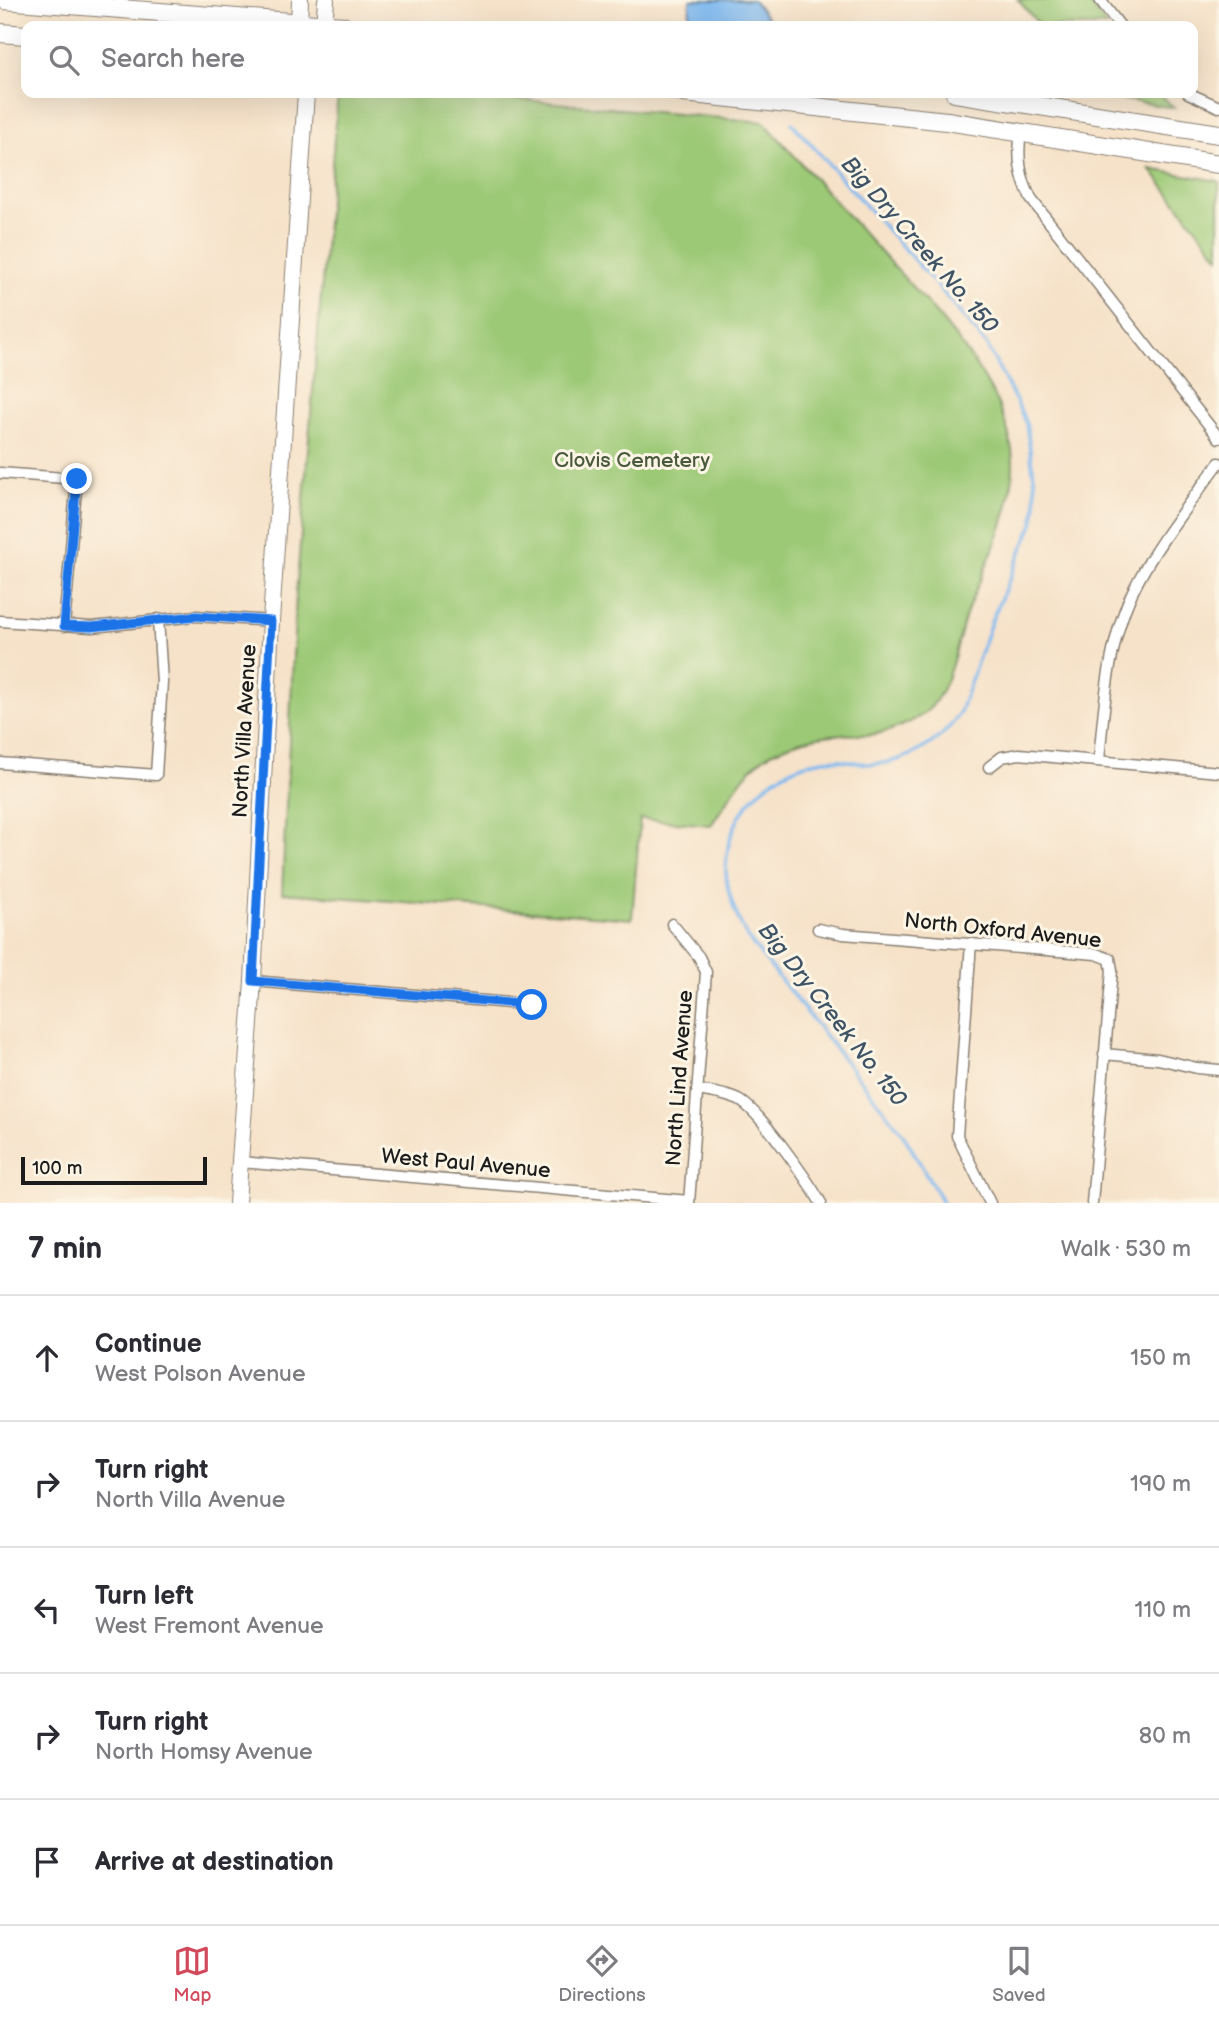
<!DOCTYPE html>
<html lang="en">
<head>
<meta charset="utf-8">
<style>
	:root { --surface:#fff; --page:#f2f2f3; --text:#2b2b33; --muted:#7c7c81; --line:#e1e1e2; --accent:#d1495b }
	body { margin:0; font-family:"Balsamiq Sans",sans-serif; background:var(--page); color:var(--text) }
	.scale { position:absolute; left:21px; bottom:18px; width:186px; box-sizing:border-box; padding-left:7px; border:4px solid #1c1c1c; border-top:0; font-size:19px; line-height:24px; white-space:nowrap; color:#1c1c1c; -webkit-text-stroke:5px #fcf5e5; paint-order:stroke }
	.stop { position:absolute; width:21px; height:21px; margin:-16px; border:5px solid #1a73e8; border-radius:50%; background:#fff }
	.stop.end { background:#1a73e8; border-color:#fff; box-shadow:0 2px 7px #0008 }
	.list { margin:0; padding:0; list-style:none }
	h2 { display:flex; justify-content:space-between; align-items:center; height:91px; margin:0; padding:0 28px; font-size:30px }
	h2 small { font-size:23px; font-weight:400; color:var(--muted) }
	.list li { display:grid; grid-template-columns:46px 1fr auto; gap:21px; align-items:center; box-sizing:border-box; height:126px; padding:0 28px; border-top:2px solid var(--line) }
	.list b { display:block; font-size:26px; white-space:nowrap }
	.list p { margin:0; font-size:23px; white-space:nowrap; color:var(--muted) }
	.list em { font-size:23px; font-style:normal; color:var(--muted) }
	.icon { flex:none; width:38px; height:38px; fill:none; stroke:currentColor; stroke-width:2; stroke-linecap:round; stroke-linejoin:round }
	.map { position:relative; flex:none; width:1219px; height:1203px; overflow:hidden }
	.search { position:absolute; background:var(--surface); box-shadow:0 7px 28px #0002; left:21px; right:21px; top:21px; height:77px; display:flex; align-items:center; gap:18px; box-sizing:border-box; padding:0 24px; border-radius:14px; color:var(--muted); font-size:26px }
	.sheet { height:721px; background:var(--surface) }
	nav { display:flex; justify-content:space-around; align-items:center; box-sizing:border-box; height:98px; border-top:2px solid var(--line); background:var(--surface); font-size:19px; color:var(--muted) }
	nav a { display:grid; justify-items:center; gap:4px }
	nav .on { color:var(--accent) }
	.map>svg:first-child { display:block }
	.green { fill:#9cc976; stroke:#5c7249; stroke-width:2 }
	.water { fill:#7fb9f0; stroke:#4e6a86; stroke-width:2 }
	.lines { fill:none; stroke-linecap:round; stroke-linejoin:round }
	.stream { stroke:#7fb9f0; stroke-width:3.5 }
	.minor-casing { stroke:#897f72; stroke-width:13 }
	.secondary-casing { stroke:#897f72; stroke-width:18 }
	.primary-casing { stroke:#897f72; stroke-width:20 }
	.minor { stroke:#fff; stroke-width:10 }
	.secondary { stroke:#fff; stroke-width:16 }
	.primary { stroke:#fff; stroke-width:18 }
	.route { stroke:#1a73e8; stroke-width:9 }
	.labels { text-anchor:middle; stroke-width:6; stroke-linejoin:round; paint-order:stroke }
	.park-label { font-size:21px; fill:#49593c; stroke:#fcf5e5 }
	.street-label { font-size:21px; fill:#1c1c1c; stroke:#fcf5e5 }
	.water-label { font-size:23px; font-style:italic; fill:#3f5366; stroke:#fcf5e5 }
</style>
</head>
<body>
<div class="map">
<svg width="1219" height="1203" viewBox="0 0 1219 1203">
	<rect width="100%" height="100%" fill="#fcf5e5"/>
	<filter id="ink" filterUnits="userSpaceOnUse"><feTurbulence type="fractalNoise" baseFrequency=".0143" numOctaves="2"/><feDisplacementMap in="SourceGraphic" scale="14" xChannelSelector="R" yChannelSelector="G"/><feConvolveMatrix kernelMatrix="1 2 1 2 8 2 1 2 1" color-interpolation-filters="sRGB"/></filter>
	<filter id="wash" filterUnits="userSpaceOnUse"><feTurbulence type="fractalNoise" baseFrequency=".00686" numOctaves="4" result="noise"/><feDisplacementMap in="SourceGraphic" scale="28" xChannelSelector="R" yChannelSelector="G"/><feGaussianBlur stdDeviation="1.57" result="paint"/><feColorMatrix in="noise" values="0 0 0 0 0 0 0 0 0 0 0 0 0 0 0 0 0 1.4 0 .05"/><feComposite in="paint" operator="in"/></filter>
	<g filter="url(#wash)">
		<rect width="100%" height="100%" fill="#f6e2c9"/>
		<path class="green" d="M1018,0H1087L1107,26H1040Z
			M338,93H447L764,122C802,164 839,206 877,248C927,304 1011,384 1013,463C1014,511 988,560 970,604C957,635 953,687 927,711C913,723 887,733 869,735C857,735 844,734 832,735C811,737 790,743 771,753C745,767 728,801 711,825L640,819L632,919L282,893L296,593Z
			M1095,93H1159L1174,108L1097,95Z
			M1150,169L1219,181V257Z"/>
		<path class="water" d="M690,0H753L774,26H689Z"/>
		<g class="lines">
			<path class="stream" d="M792,123L940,289L986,344L1016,401L1026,423L1035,483L1036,506L1033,524L991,622L960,712C944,741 905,764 871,764C855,764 840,757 823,760C770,769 728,810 726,866C725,890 736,916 747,937L903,1134L943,1203"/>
		</g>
	</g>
	<g filter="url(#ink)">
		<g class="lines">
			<g class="minor-casing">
				<path id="minor" d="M1100,0L1120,26
					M1188,93L1219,107
					M1021,132C1017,157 1020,177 1031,199L1219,438
					M0,473L77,479L64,626
					M0,621L92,627L196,616L271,621
					M1099,761C1104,705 1108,645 1132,593C1154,547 1189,504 1219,463
					M0,763L156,775L162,682L158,619
					M989,767L1002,757L1019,754L1219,772
					M672,924L699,957L706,972L689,1203
					M818,929L843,934L1096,954L1110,959L1112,970L1092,1203
					M971,943L957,1136L990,1203
					M253,981L532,1005
					M1104,1054L1158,1059L1197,1068L1219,1070
					M697,1090C711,1092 726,1094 739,1100C760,1111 808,1181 821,1203
					M240,1162L689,1201"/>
			</g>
			<g class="secondary-casing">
				<path id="secondary" d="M299,26L300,0
					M324,26L326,0
					M237,1203L253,981L271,621L306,93"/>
			</g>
			<g class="primary-casing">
				<path id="primary" d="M4,0L343,26
					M0,33L26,35
					M683,93L947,121L1219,164
					M955,93L1219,134"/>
			</g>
			<use href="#minor" class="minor"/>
			<use href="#secondary" class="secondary"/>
			<use href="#primary" class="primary"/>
		</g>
	</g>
	<g class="lines" filter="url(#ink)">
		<path class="route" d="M77,479L64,626L92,627L196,616L271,621L253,981L532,1005"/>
	</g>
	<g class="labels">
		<g class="park-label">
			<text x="632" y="467">Clovis Cemetery</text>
		</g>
		<g class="street-label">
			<text transform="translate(244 731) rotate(-87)" y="7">North Villa Avenue</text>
			<text transform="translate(1003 930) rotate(6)" y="7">North Oxford Avenue</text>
			<text transform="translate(679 1078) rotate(-86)" y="7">North Lind Avenue</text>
			<text transform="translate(466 1163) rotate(5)" y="7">West Paul Avenue</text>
		</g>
		<g class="water-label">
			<text transform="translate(920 244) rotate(49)" y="8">Big Dry Creek No. 150</text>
			<text transform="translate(833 1014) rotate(52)" y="8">Big Dry Creek No. 150</text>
		</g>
	</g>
</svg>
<div class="scale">100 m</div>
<div class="stop" style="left:532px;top:1005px"></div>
<div class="stop end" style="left:77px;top:479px"></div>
<div class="search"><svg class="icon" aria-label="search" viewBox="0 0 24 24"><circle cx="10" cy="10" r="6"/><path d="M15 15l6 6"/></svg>Search here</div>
</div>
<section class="sheet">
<h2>7 min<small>Walk · 530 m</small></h2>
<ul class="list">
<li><svg class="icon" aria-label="ahead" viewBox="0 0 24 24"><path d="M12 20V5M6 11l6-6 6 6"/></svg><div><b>Continue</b><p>West Polson Avenue</p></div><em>150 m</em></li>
<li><svg class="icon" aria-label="right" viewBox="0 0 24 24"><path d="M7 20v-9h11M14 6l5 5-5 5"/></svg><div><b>Turn right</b><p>North Villa Avenue</p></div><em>190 m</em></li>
<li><svg class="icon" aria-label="left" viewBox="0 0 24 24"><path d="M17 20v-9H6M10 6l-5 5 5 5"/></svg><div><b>Turn left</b><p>West Fremont Avenue</p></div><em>110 m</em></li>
<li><svg class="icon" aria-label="right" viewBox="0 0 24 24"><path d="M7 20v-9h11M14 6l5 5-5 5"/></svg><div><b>Turn right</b><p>North Homsy Avenue</p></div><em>80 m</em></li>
<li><svg class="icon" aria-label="arrive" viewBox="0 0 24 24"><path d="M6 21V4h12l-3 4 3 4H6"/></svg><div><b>Arrive at destination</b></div></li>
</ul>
</section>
<nav>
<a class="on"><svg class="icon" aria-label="map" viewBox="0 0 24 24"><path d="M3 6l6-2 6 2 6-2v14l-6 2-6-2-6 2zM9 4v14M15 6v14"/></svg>Map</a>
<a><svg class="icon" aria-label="directions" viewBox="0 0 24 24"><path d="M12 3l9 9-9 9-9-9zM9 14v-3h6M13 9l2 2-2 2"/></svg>Directions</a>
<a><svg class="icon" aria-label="saved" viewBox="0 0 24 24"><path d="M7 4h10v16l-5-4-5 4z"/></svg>Saved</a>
</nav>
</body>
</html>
